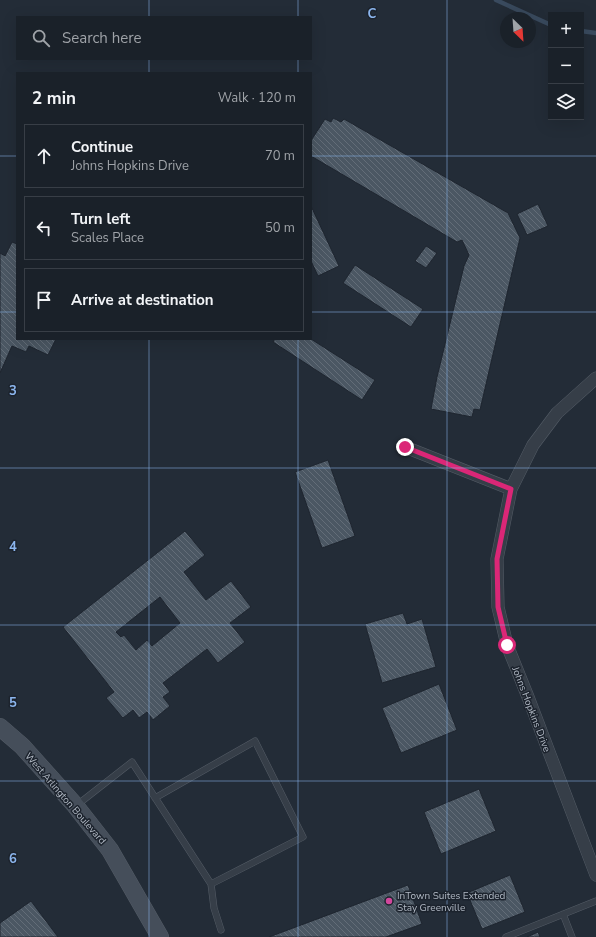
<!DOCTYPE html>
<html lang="en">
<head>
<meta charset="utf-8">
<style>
	:root { --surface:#1a2129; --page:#232931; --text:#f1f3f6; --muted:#9fa3a8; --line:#383e46 }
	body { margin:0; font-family:"Nunito Sans",sans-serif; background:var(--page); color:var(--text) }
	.controls { position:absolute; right:12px; top:12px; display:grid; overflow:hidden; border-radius:0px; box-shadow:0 4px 16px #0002 }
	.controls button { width:36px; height:36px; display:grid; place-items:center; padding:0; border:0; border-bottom:1px solid var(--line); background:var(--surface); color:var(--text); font:20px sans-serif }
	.compass { position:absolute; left:500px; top:12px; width:36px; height:36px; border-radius:50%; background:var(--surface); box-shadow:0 4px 16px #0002; rotate:155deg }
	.stop { position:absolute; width:12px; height:12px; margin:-9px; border:3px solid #db2777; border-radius:50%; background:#fff }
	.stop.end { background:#db2777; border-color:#fff; box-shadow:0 1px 4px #0008 }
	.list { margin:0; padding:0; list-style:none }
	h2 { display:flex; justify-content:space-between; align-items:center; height:52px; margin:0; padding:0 16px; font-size:17px }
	h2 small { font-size:13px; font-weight:400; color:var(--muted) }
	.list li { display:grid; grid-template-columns:26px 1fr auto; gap:12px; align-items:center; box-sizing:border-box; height:64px; margin:0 8px 8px; padding:0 8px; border:1px solid var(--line); border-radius:0px }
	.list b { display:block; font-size:15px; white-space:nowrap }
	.list p { margin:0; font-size:13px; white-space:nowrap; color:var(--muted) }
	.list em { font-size:13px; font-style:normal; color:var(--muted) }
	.icon { flex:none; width:22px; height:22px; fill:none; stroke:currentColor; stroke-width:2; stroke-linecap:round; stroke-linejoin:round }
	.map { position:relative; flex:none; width:596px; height:937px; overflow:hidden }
	.search { position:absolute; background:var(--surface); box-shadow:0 4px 16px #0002; left:16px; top:16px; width:296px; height:44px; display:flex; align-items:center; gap:10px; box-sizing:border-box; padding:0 14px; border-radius:0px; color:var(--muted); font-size:15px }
	.panel { position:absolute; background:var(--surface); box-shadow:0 4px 16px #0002; left:16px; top:72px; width:296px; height:268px; border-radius:0px }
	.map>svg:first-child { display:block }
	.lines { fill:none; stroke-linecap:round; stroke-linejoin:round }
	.stream { stroke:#3a4b5f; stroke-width:4.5 }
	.building { fill:url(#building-back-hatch); stroke:#1e252f; fill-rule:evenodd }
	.service-casing { stroke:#545c66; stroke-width:7 }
	.minor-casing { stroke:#545c66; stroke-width:13 }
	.secondary-casing { stroke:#545c66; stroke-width:18 }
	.service { stroke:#363e48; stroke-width:6 }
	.minor { stroke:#363e48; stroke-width:12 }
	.secondary { stroke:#454e5a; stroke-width:17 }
	.route { stroke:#db2777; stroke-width:5 }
	.grid { fill:none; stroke:#8cb6ee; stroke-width:1; stroke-opacity:0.55 }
	.hotel-dot { fill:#d1479c; stroke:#1c232d; stroke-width:1.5 }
	.labels { text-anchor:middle; stroke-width:3; stroke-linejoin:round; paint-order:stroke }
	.street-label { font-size:10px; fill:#b1b9c4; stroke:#1c232d }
	.poi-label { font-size:10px; fill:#b1b9c4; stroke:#1c232d; text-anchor:start }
	.grid-label { font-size:13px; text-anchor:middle; font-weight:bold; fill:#8cb6ee; stroke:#1c232d; stroke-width:3; stroke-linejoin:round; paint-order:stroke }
</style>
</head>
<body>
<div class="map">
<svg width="596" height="937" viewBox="0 0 596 937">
	<defs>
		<pattern id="building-back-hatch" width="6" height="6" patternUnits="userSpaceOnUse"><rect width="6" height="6" fill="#4b5763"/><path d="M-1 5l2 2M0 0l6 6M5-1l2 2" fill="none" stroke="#636d78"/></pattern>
	</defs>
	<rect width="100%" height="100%" fill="#232c37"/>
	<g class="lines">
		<path class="stream" d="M496,0L551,25
			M581,31L596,33"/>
	</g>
	<path class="building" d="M333,118L341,122L344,119L508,213L520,238L480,410L474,409L472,417L431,409L437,377L464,266L469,255L462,240L457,242L311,156V142L312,139L325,119L331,122Z
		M538,204L548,226L527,235L517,214Z
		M311,206L339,266L318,276L311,261Z
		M12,242L17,244V339H56L48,355L29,346L26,352L12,346L0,373V253L5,256Z
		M426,246L437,253L426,268L415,261Z
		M355,265L423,309L411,327L343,283Z
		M275,339H311L375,380L362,400L273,342Z
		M328,460L355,536L322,548L295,472Z
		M185,531L205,555L184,572L206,600L231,581L251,607L230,623L245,642L218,663L207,649L163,683L170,692L163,697L170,706L153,720L147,712L139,718L133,710L123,718L106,698L114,692L63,627ZM160,597L180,623L152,646L147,640L136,650L124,635L121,637L116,632Z
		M403,613L407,624L422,619L436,667L382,683L365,624Z
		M439,684L457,730L401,753L382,708Z
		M479,789L496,831L441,854L424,812Z
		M510,875L525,912L482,929L467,893Z
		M408,885L422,924L386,937H269Z
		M31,901L58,937H0V923Z
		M538,932L540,937H527Z"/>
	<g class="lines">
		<g class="service-casing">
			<path id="service" d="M77,805L132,762L211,884L303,837L255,741L155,798
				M211,884L214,908L221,930
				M563,914L572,937
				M506,937L596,901"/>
		</g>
		<g class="minor-casing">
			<path id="minor" d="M596,378L557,413L533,445L511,489L497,559L498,607L507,645L528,697L596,875
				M405,447L511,489"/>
		</g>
		<g class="secondary-casing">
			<path id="secondary" d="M0,727L22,746L74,804L110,850L160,937"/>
		</g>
		<use href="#service" class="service"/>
		<use href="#minor" class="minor"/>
		<use href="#secondary" class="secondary"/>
	</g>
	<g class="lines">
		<path class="route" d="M405,447L511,489L497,559L498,607L507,645"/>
	</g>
	<path class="grid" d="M149,0V17M298,0V17M447,0V937M149,59V73M298,59V73M0,156H17M311,156H596M0,312H17M311,312H596M149,339V937M298,339V937M0,468H596M0,625H596M0,781H596"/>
	<circle class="hotel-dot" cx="389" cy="901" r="4"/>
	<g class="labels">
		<g class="street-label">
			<text transform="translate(532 709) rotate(69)" y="4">Johns Hopkins Drive</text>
			<text transform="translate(66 798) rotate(49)" y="4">West Arlington Boulevard</text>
		</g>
		<g class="poi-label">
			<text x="397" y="899">InTown Suites Extended<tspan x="397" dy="12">Stay Greenville</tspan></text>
		</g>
	</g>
	<g class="grid-label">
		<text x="372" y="18">C</text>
		<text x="13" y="395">3</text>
		<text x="13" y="551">4</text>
		<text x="13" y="707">5</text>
		<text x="13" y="863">6</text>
	</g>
</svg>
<div class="controls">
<button>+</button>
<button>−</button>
<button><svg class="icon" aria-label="layers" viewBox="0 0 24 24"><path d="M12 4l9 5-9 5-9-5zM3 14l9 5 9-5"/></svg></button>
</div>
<svg class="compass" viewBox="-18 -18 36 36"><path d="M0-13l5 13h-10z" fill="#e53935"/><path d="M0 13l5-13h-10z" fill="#9fa3a8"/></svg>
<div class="stop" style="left:507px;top:645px"></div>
<div class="stop end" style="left:405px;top:447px"></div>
<div class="search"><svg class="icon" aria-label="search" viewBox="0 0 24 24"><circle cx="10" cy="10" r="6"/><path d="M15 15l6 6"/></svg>Search here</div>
<section class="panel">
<h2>2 min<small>Walk · 120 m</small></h2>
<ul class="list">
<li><svg class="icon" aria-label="ahead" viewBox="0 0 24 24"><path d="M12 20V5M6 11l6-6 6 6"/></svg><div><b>Continue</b><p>Johns Hopkins Drive</p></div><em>70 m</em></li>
<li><svg class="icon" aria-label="left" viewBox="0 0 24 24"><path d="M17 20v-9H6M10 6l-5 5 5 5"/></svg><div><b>Turn left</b><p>Scales Place</p></div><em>50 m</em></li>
<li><svg class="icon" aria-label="arrive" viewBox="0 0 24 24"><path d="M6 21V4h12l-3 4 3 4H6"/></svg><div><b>Arrive at destination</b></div></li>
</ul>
</section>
</div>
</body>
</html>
